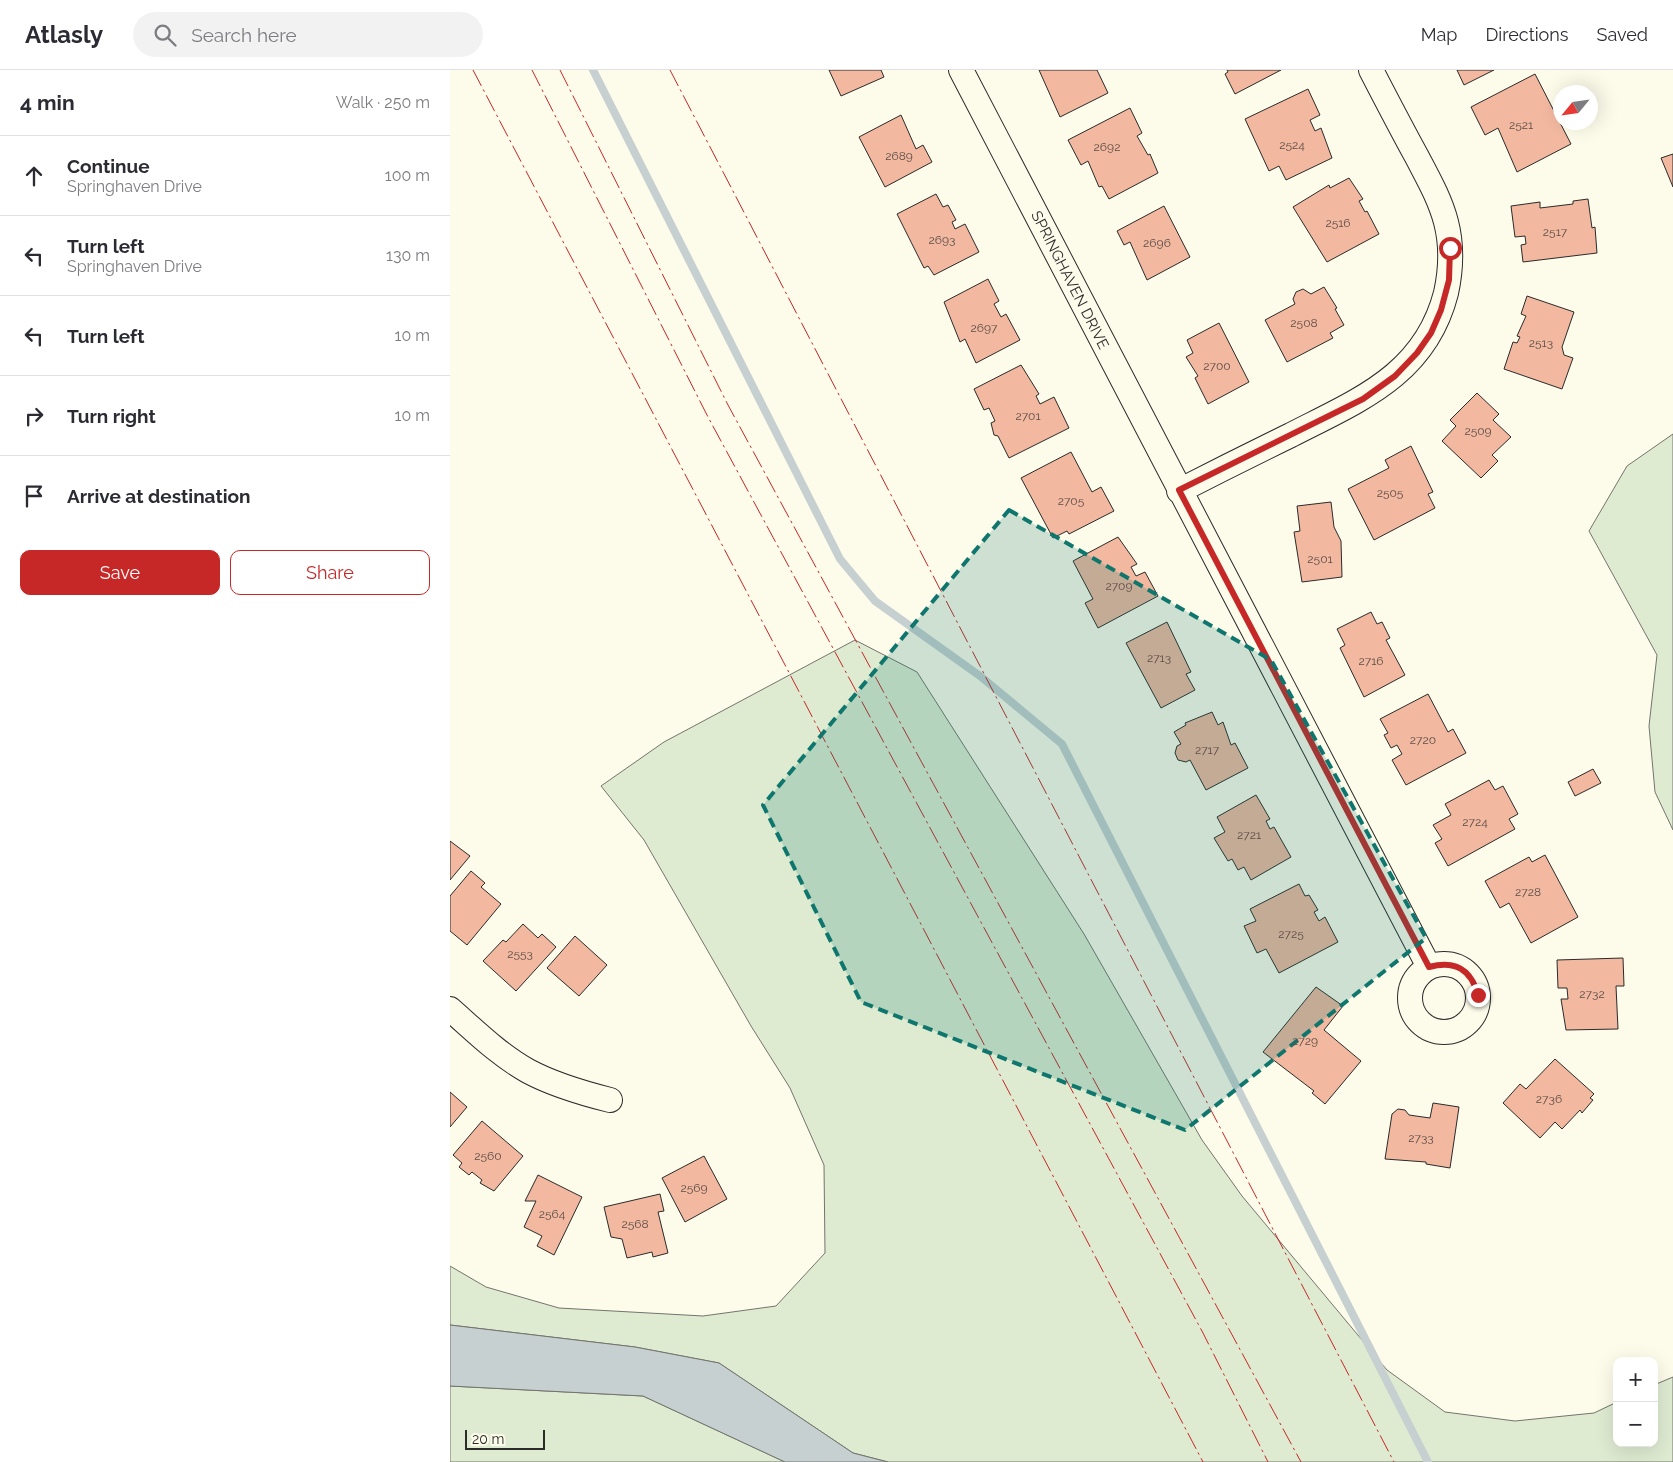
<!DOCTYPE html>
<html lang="en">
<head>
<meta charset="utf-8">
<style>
	:root { --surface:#fff; --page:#f2f2f3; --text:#2b2b33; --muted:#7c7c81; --line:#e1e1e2; --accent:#c62828 }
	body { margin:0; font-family:Raleway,sans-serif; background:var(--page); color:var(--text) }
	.controls { position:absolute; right:15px; bottom:15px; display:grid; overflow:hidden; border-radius:10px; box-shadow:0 5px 20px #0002 }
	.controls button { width:45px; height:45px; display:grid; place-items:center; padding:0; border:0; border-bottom:1px solid var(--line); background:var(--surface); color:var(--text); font:25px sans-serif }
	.compass { position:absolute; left:1103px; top:15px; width:45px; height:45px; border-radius:50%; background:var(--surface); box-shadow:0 5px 20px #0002; rotate:241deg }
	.scale { position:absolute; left:15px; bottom:12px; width:80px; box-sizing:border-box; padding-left:5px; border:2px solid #2b2b2b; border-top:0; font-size:14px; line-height:18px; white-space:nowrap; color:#2b2b2b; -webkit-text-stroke:4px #fdfbea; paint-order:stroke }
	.stop { position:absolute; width:15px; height:15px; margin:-11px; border:4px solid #c62828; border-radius:50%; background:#fff }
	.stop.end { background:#c62828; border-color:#fff; box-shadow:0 1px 5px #0008 }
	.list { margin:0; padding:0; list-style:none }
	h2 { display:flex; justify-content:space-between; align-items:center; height:65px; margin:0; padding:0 20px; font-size:21px }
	h2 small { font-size:16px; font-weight:400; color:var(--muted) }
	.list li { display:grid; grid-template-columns:32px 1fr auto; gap:15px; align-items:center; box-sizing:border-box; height:80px; padding:0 20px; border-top:1px solid var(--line) }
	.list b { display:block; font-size:19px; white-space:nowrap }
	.list p { margin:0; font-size:16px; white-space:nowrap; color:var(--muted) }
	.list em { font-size:16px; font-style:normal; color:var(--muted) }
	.actions { display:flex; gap:10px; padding:15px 20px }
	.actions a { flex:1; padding:11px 0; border:1px solid var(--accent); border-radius:10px; text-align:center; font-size:18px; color:var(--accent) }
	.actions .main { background:var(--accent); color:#fff }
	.icon { flex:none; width:28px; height:28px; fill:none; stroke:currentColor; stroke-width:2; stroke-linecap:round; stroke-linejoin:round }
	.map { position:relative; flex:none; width:1223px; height:1392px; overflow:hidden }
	header { display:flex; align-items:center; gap:30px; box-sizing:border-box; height:70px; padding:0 25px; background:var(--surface); border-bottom:1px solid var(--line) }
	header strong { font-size:24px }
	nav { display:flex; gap:28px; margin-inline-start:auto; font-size:18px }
	.search { width:350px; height:45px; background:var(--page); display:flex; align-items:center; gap:12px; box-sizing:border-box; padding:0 18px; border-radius:28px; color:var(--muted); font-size:19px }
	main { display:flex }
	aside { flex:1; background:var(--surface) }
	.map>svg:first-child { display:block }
	.green { fill:#deebd1; stroke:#74746e }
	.water { fill:#c7d0d0; stroke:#74746e }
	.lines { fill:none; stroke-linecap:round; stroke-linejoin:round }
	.stream { stroke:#c7d0d0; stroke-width:8 }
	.building { fill:#f2b8a0; stroke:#2b2b2b }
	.minor-casing { stroke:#2b2b2b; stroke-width:26 }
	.minor { stroke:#fdfbea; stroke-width:24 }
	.power { stroke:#c62828; stroke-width:1; stroke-dasharray:18 4 2.5 4; stroke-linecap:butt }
	.route { stroke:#c62828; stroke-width:6 }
	.marked { fill:#0f766e; fill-opacity:0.2; stroke:#0f766e; stroke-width:4; stroke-dasharray:10 6; stroke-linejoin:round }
	.labels { text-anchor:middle; stroke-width:4; stroke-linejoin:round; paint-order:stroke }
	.number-label { font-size:12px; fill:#5d4e48 }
	.street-label { font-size:15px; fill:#2b2b2b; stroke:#fdfbea }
</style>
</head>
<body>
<header>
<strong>Atlasly</strong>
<div class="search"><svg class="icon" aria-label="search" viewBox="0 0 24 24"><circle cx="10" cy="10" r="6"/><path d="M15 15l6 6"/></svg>Search here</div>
<nav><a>Map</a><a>Directions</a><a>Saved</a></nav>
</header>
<main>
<aside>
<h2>4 min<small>Walk · 250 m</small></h2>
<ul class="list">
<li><svg class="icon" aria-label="ahead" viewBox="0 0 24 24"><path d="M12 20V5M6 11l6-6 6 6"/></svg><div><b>Continue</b><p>Springhaven Drive</p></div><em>100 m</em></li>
<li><svg class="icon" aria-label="left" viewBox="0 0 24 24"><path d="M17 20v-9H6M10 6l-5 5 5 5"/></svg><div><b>Turn left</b><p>Springhaven Drive</p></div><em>130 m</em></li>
<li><svg class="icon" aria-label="left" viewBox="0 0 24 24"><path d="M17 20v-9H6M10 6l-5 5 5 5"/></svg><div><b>Turn left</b></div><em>10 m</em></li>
<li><svg class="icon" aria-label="right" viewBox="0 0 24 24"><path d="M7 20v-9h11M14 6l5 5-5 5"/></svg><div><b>Turn right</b></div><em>10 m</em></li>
<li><svg class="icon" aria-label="arrive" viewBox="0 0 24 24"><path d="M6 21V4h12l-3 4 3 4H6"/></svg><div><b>Arrive at destination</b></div></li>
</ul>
<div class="actions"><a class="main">Save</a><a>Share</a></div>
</aside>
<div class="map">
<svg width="1223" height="1392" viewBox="0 0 1223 1392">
	<rect width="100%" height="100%" fill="#fdfbea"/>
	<path class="green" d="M1223,364V760L1205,722L1199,656L1207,585L1139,461L1177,396Z
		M405,570L467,602L634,864L752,1070L792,1126L937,1300L995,1342L1065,1351L1144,1343L1167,1332V1373H1204V1315L1223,1307V1392H438L403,1383L269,1293L185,1277L0,1255V1196L36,1217L109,1238L253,1246L326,1236L375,1183L374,1095L340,1018L301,956L194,770L151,716L214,672Z
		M0,1316L193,1326L335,1392H0Z"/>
	<path class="water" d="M0,1255L185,1277L269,1293L403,1383L438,1392H335L193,1326L0,1316Z"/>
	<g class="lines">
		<path class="stream" d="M143,0L390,489L425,531L530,606L612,674L978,1392"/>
	</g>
	<path class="building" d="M379,0H431L434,7L391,26Z
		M589,0H647L658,23L610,47Z
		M777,0H831L785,24L775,4L778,2Z
		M1007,0H1044L1014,15Z
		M1085,4L1121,74L1067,102L1048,58L1035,65L1021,37Z
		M858,19L870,45L860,50L865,61L871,58L882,88L836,110L829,96L819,101L795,49Z
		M680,38L692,63L687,66L698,85L700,84L708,103L659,129L652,116L649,117L638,91L631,95L618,70Z
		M451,45L466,79L473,75L482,92L435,117L409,67Z
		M1223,84V117L1211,88Z
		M899,108L913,129L909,131L915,142L917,141L929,164L877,192L843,137L879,115L880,118Z
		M486,124L493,137L498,135L506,150L502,152L505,159L515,154L529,182L484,205L478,196L474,198L447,144Z
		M1138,129L1142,158L1145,157L1147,183L1073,192L1071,175L1076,174L1075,166L1065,167L1061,136L1090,132V138L1123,134V131Z
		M714,136L740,187L697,210L680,172L674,175L667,161Z
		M538,209L549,231L544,234L551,247L556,244L570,270L526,293L515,269L510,272L494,232Z
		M874,217L887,238L885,239L894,255L880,263L883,268L837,292L815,250L845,234L843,229L846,222L853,219L861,224Z
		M1077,226L1124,242L1112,277L1114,285L1123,288L1112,319L1054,299L1063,272L1067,273L1070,267L1067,266L1076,246L1071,244Z
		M769,253L799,312L758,334L745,308L748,306L736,287L743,283L737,270Z
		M571,295L589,324L586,326L590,334L604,327L619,358L559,388L548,366L544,365L541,353L545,351L539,338L534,340L524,319Z
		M1027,323L1049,344L1043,350L1061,367L1042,385L1048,391L1031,408L992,371L1006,356L1000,350Z
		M961,376L983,422L978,424L985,438L924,470L898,419L939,398L935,390Z
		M621,382L642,422L651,417L664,441L619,464L617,461L603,468L571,408Z
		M881,432L884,457L891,471L892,507L852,512L844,462L850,461L847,436Z
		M668,467L687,494L681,497L686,506L695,502L708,526L648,558L635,533L643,529L623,491Z
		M921,542L927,554L932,552L940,568L936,570L955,605L914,627L890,578L895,575L887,559Z
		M717,552L741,602L736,604L745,620L711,638L676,573Z
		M978,624L998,662L1003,659L1016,683L956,715L942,690L952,684L947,675L941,678L934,665L938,663L930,649Z
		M762,642L768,655L773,652L781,675L785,673L798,698L756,720L740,690L736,692L728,690L725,683L727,676L731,674L724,662L736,655L735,653Z
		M1143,699L1151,713L1125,726L1118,712Z
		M1039,710L1045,720L1053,716L1068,744L1059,749L1065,759L998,796L985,773L992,769L983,755L1001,745L995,734Z
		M806,725L820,749L816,751L820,759L824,757L841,787L801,810L794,797L788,800L782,789L778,791L764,768L775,762L767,747Z
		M0,771L20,786L0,810Z
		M1095,785L1128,847L1081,873L1059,833L1050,838L1035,811L1079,787L1082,792Z
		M21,801L35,813L31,817L51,834L17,875L0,861V826Z
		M849,814L855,826L859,825L868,840L864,842L869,851L875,847L888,872L829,903L816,879L807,883L794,856L806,851L800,839Z
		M73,854L88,868L92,864L106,877L66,921L33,891L53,870L56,872Z
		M125,866L157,895L129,926L97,898Z
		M1173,888L1174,916H1166L1168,959L1116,960L1111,929H1118L1117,918H1108L1107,890Z
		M866,917L893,936L874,960L911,991L875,1034L862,1023L864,1021L813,982Z
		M1105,989L1144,1024L1140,1028L1143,1030L1132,1043L1130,1040L1112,1059L1105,1052L1090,1068L1053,1033L1070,1014L1076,1019Z
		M0,1022L17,1037L0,1057Z
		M983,1033L1009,1037L1000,1098L976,1094V1092L935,1089L942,1044L948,1039L955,1040L959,1045L980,1048Z
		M32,1051L73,1086L44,1121L30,1113L32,1110L22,1102L19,1105L9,1097L12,1093L3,1085Z
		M254,1086L277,1129L235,1152L212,1108Z
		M88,1105L132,1127L104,1185L87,1176L92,1166L74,1157L86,1131H75Z
		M210,1124L214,1141L208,1142L218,1183L203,1187L202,1182L177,1188L172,1169L161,1167L154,1137Z"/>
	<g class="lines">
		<g class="minor-casing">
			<path id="minor" d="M511,0L979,897
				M729,421C766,402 804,383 841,365C909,330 975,305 996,223C1001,200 1002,175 996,152C990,129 978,108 967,87C951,58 936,29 921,0
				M960 928a34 34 0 1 1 68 0a34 34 0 1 1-68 0Z
				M0,939C24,960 49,985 78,1001C104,1015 132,1023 160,1030"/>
		</g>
		<use href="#minor" class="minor"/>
		<path class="power" d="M23,0L753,1392
			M82,0L258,347L753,1263L818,1392
			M110,0L278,335L851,1392
			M220,0L944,1392"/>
	</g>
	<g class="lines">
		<path class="route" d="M1000,178L999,210L991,240L981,263L967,283L945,306L913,329L729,420L979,897C1005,890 1021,899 1028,925"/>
	</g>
	<path class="marked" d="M559,440L821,590L976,868L735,1060L411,932L313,735Z"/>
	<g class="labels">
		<g class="number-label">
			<text x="1071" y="59">2521</text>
			<text x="842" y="79">2524</text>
			<text x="657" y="81">2692</text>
			<text x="449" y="90">2689</text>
			<text x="888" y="157">2516</text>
			<text x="1105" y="166">2517</text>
			<text x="492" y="174">2693</text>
			<text x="707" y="177">2696</text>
			<text x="854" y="257">2508</text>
			<text x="534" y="262">2697</text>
			<text x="1091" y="277">2513</text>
			<text x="767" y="300">2700</text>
			<text x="578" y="350">2701</text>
			<text x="1028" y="365">2509</text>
			<text x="940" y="427">2505</text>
			<text x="621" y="435">2705</text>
			<text x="870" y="493">2501</text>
			<text x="669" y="520">2709</text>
			<text x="709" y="592">2713</text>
			<text x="921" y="595">2716</text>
			<text x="973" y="674">2720</text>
			<text x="757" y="684">2717</text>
			<text x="1025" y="756">2724</text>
			<text x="799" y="769">2721</text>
			<text x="1078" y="826">2728</text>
			<text x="841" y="868">2725</text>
			<text x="70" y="888">2553</text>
			<text x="1142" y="928">2732</text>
			<text x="855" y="975">2729</text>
			<text x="1099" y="1033">2736</text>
			<text x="971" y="1072">2733</text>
			<text x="38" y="1090">2560</text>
			<text x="244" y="1122">2569</text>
			<text x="102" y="1148">2564</text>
			<text x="185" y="1158">2568</text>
		</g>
		<g class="street-label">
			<text transform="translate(620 210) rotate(63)" y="5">SPRINGHAVEN DRIVE</text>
		</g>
	</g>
</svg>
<div class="controls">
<button>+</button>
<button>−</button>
</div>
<svg class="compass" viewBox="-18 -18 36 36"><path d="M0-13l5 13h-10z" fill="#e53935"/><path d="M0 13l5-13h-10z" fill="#7c7c81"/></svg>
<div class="scale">20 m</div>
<div class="stop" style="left:1000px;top:178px"></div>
<div class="stop end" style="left:1028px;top:925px"></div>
</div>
</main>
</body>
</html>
